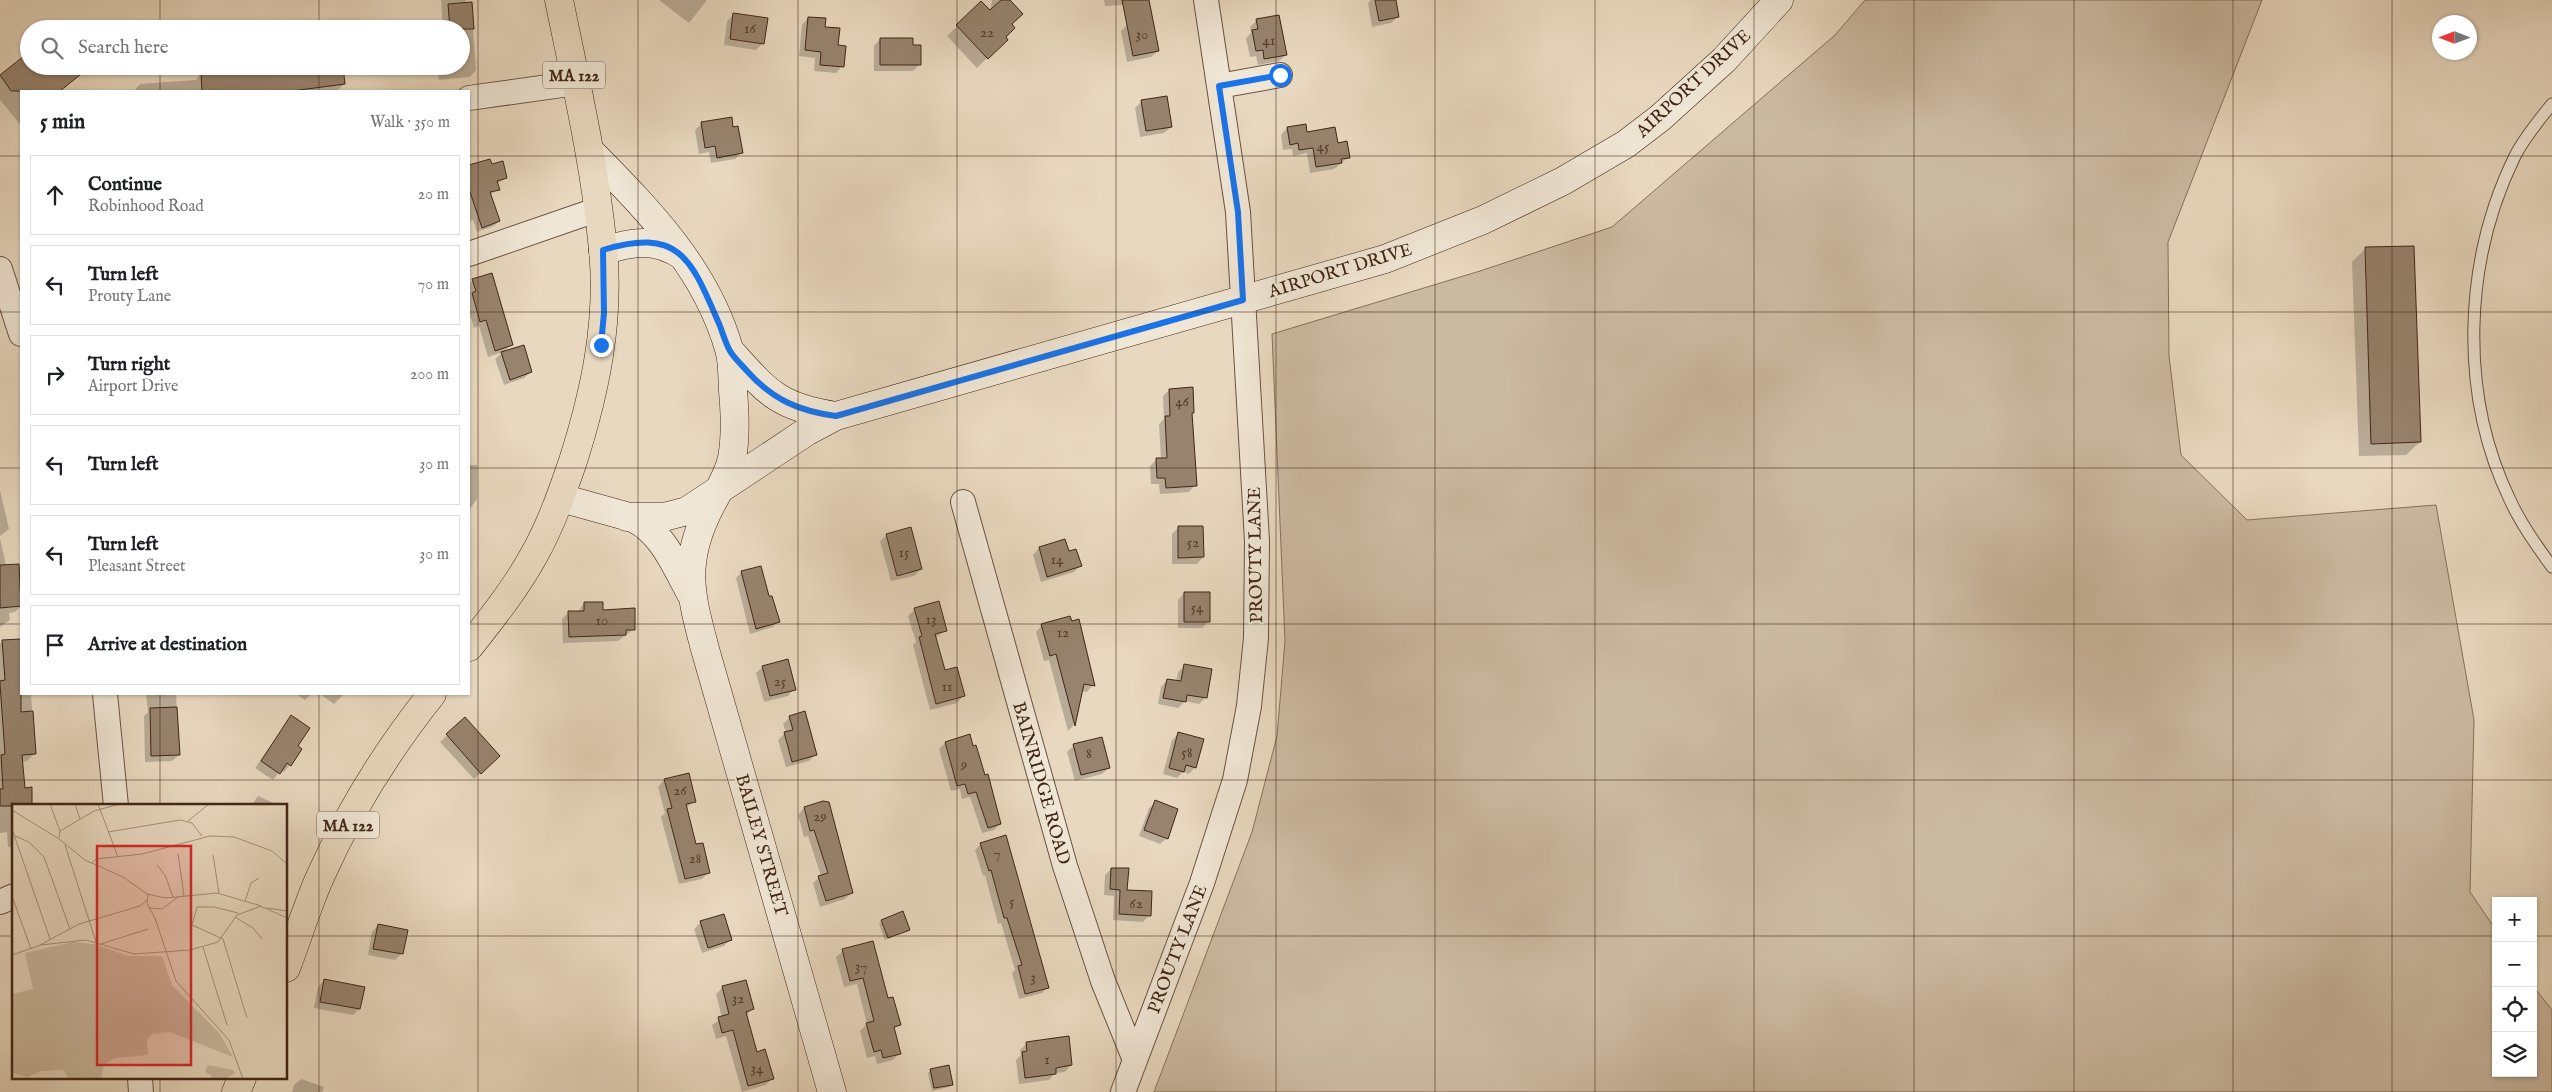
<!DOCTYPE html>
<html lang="en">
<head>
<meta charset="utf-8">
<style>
	:root { --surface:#fff; --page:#f6f6f6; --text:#202124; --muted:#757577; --line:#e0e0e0 }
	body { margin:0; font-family:"IM FELL English",serif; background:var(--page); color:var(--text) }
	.controls { position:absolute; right:15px; bottom:15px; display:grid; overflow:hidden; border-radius:0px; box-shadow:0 1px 4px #0004 }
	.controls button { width:45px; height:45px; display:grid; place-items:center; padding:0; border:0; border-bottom:1px solid var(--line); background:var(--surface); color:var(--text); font:25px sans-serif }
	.compass { position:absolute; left:2432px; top:15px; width:45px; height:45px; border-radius:50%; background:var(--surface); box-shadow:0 1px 4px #0004; rotate:270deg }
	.stop { position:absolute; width:15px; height:15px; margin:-11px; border:4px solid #1a73e8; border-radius:50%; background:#fff }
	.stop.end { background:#1a73e8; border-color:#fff; box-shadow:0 1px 5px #0008 }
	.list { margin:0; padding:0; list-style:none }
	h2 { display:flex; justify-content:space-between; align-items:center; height:65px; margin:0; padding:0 20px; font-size:21px }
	h2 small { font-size:16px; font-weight:400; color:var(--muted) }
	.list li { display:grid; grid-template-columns:32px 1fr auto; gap:15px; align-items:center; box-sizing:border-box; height:80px; margin:0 10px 10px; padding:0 10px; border:1px solid var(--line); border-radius:0px }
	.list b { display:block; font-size:19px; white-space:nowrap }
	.list p { margin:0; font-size:16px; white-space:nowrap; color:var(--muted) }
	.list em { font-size:16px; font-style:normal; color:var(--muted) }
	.icon { flex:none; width:28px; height:28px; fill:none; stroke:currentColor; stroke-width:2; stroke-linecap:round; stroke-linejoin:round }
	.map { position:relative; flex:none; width:2552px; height:1092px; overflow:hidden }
	.search { position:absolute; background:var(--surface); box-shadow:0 1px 4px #0004; left:20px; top:20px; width:450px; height:55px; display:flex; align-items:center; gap:12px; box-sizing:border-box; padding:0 18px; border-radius:28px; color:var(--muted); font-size:19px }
	.panel { position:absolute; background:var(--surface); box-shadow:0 1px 4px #0004; left:20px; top:90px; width:450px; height:605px; border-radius:0px }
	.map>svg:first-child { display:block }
	.green { fill:#cbbaa2; stroke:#86705c }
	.shadow { fill:#0003 }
	.building { fill:#97836e; stroke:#402616 }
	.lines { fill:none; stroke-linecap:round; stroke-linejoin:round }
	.lane-casing { stroke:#6a5240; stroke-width:13 }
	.street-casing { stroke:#6a5240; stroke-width:26 }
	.secondary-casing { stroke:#402616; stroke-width:29 }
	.primary-casing { stroke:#402616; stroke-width:29 }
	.lane { stroke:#f0e6d5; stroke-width:11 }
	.street { stroke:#f0e6d5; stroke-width:24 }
	.secondary { stroke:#f0e6d5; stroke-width:28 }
	.primary { stroke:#e8d8bf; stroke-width:28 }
	.route { stroke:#1a73e8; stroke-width:6 }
	.grid { fill:none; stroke:#402616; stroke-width:1; stroke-opacity:0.55 }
	.labels { text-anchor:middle; stroke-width:4; stroke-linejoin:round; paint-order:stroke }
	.number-label { font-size:15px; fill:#563d2c }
	.shield { fill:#f0e6d5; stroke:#75604f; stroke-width:1 }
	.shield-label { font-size:16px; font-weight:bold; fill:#402616 }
	.street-label { font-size:18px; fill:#402616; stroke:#f0e6d5 }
	.inset-road { fill:none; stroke:#a5917b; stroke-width:1 }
	.view { fill:#d62828; fill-opacity:0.15; stroke:#d62828; stroke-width:2.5 }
	.inset-edge { fill:none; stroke:#402616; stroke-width:2.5 }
</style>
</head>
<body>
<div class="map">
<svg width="2552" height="1092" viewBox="0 0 2552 1092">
	<rect width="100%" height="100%" fill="#e8d8bf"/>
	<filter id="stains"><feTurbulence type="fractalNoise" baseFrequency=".004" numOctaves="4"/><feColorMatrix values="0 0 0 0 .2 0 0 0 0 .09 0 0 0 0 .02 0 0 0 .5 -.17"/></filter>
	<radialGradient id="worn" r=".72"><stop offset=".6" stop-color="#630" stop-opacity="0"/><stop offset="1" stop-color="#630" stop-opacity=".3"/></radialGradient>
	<path class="green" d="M1865,0H2262L2168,242L2169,356L2181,455L2247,520L2436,505L2474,720L2470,892L2496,930V1073H2533V986L2552,1010V1092H1154L1252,832L1277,736L1285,641L1272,334L1480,271L1612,227L1835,35Z"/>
	<path class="shadow" d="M441,0H466V4H471L476,70L470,77L439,80L438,70L422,72V66H461V29H443Z
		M659,0H707L689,23Z
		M992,0H1008L1004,37L1006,39L977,68L947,36L981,3L990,12Z
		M1104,0H1128L1123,5L1105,6Z
		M1371,0H1394L1398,17L1391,23L1372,27L1368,3Z
		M733,15L763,43L756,50L724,45L727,21Z
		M808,18L824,28L842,66L836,73L814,71L815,58L799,56L802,25Z
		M1257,20L1286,55L1279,61L1258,65L1256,56L1250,57L1246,38L1251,33L1250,27Z
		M1127,25L1158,51L1151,57L1127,62L1121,31Z
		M319,26V29H279Z
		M880,39L911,47L920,64L913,71H874V46Z
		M29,54V66H91L60,91H21L20,124L0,100V77Z
		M201,66H342L344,84L338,90L328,91H134L140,84L196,80L199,76L198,69Z
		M1142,101L1171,127L1164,133L1140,137L1135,108Z
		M701,124L732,129L741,153L735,159L711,163L709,152L699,154L695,130Z
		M1305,125L1306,133L1337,144L1349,157L1334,169L1310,173L1307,153L1293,156L1292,149L1283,150L1281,135L1287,128Z
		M489,160L491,165L506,178L497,184L498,189L490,195L499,221L494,226L477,232L473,220L469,221V166Z
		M2366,248L2420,442L2406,455L2359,456L2352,262Z
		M473,280L511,344L504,352L531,372L524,378L504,385L495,359L503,352L488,357L479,326L474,328L469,311V284Z
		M1169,390L1193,413L1190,415L1195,485L1189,492L1160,494L1159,484H1151L1150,466L1156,460L1161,459L1159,424L1164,419L1163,396Z
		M469,465H477V499L469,510Z
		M0,490L9,529L0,536Z
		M1178,528L1203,557L1197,564H1172V534Z
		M887,535L921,569L914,576L891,581L880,541Z
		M0,538L6,566L18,565L21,606L15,612L9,613L10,620L0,627Z
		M1064,541L1068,552L1081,565L1074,572L1041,582L1033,555L1039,548Z
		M742,572L768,598L778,622L773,627L750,634L736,578Z
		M1184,593L1209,621L1202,628H1178V600Z
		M584,603L602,611L634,629L618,641L563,643L562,619L569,612H578Z
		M915,609L946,630L935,638L944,672L963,696L957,703L930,710L913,645L916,642L908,616Z
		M1042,625L1093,685L1087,692L1081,691L1073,726L1068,731L1049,660L1044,661L1036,632Z
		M21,640V694H31L35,753L27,761L22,762L24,789L31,803H37V806H14V847H8L7,832L0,833V644L2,641Z
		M1185,666L1206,697L1199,704L1185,701L1178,708L1158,704L1161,687L1167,680L1176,682L1178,672Z
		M763,667L794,689L788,696L764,702L756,673Z
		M146,694H176L179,755L172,761L145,762L144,716L148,712Z
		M296,694H311L305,700Z
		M320,694H344L334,704Z
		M291,716L296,747L290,765L284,772L281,770L273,780L255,768Z
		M790,717L816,754L809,761L786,767L778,740L786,732L783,724Z
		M465,719L492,763L474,779L440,742Z
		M1178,734L1195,767L1189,774L1183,772L1177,778L1163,774L1172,740Z
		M945,743L1000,824L994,830L982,833L970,797L962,799L960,789L951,791L939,749Z
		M1074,745L1109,768L1102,774L1075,781L1067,752Z
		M664,780L695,801L686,808L696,846L709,872L702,879L679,884L661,817L665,813L658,787Z
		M258,796L276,804V806H251Z
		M1156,802L1167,838L1160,844L1139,836L1149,808Z
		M804,808L852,892L845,899L820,907L813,883L821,876L808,836L804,837L798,815Z
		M981,844L1048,987L1042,993L1019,999L1012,973L1015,970L1001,923L998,924L985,875L983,876L975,850Z
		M1111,869L1126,891L1150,915L1143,922L1113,920L1114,896L1104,895L1105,875Z
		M882,921L908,930L885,940L879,924Z
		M701,922L730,940L724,946L702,953L694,929Z
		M378,925L401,954L395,960L368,955L372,932Z
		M843,951L887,999L899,1024L893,1030L900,1053L893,1060L877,1064L875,1056L867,1058L860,1031L867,1024L857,984L844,987L836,957Z
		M324,980L359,1009L353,1015L314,1008L318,987Z
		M745,982L752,1009L746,1016L756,1053L772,1078L766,1085L742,1092L726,1036L716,1039L712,1025L722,1018L716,994L722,988Z
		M1027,1043L1071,1065L1065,1072L1055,1073L1049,1080L1019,1084L1016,1060L1021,1055L1020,1050Z
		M931,1070L952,1084L949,1087L932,1091L928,1073Z
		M301,1079L324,1087L322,1092H292L294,1085Z"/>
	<path class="building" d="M1001,0H1010L1023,14L1012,24L1015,28L1006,37L1008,40L988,59L956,25L981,1L990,10Z
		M1122,0H1149L1159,51L1133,56Z
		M1375,0H1396L1399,17L1379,21Z
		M472,2L474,29H450L448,4Z
		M733,13L768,18L764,44L730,39Z
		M1279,15L1287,55L1264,59L1263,50L1256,51L1252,30L1258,29L1256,19Z
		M808,17L826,18L825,27L840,28L838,45L846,46L844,67L820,65L821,52L805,50Z
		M880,38H913V45H921V65H880Z
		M29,52V66H91L60,91H11L0,75Z
		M204,66H343L345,84L292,91H202L201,73H205Z
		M1167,96L1172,127L1146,131L1141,100Z
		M732,117L733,127L738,126L743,153L717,158L715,146L705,148L701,122Z
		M1306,124L1307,132L1335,127L1338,143L1347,141L1350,158L1341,159L1342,163L1316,167L1313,148L1299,150L1298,143L1290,145L1287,127Z
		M490,159L492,164L503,161L507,178L497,181L500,190L490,192L500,221L482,228L469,189V165Z
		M2414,246L2421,442L2371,444L2365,247Z
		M492,273L513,345L495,351L486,320L480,322L472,293L476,291L472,279Z
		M524,345L532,372L510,380L501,352Z
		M1193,387L1194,413H1192L1197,486L1166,488L1165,478H1157L1156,458H1167L1165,416H1170L1169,389Z
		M1178,526H1203L1204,557L1178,558Z
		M911,527L922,569L897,576L886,534Z
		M1065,539L1069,551L1076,549L1082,566L1047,577L1039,547Z
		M19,564L21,606L0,608V565Z
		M761,566L769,596H772L780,622L756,629L741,571Z
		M1184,592H1210V622H1184Z
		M939,601L947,631L935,634L945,670L957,667L965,696L936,704L919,637L922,636L914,608Z
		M584,602H603V610L635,608V630H626V635L569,637L568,611H584Z
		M1070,616L1072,621L1079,619L1095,686L1084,684L1075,726L1056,654L1050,656L1041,624Z
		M21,639V712L33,711L36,754L22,755L25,788L32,787V806H0V789H3L1,755L5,754L0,684V681L5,680L2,640Z
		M788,659L796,690L770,696L762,666Z
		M1184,664L1212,669L1207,698L1187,695L1186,702L1163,698L1167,679L1181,681Z
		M177,707L180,755L151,756L150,708Z
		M805,711L817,755L792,762L784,732L793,730L789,716Z
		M291,715L310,728L298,746L302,749L291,766L287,763L280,774L261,761Z
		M465,717L500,756L481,774L446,734Z
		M1178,732L1204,739L1196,768L1186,765L1184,772L1169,768Z
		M970,734L973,746L976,745L985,775L988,774L1001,824L988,828L976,792L968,794L965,784L957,786L945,742Z
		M1102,737L1110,768L1081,775L1073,744Z
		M689,773L696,802L686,804L696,844L703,843L710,873L685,879L667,809L672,808L664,779Z
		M1155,800L1178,809L1168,839L1144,830Z
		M823,801L829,802L853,893L826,901L818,876L828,873L814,830L810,831L804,807Z
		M1006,835L1049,988L1025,994L1018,966L1022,965L1007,918H1004L991,870L989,871L980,843Z
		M1111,868H1129L1127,890L1152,891L1151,916L1119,914L1120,890L1110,889Z
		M903,911L910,930L888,938L881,920Z
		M724,914L732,940L708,948L700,921Z
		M378,924L408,930L403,954L373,949Z
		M873,941L888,998L893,997L901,1025L894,1027L901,1054L883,1058L881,1050L874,1052L866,1023L874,1021L863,978L850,981L842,949Z
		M324,979L365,987L360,1009L320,1002Z
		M746,980L754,1009L746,1012L757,1052L765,1049L774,1079L748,1086L733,1030L722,1033L718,1017L729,1014L722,986Z
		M1069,1036L1072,1065L1056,1068V1074L1025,1078L1022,1052L1027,1051L1026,1042Z
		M949,1065L953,1085L934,1088L930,1069Z"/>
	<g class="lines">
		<g class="lane-casing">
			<path id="lane" d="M2552,104C2539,120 2524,138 2515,156C2463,262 2459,394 2510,500C2521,524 2537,546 2552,567"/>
		</g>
		<g class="street-casing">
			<path id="street" d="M1219,86L1280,75
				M469,98L576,83
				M469,254L599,209
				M0,269L21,334
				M963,502L1065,866L1103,981L1135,1060
				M105,694L116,806
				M0,902L14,896
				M140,1078L141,1092
				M1123,1092L1202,883L1235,780L1249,706L1256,638L1257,541L1238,212L1206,0"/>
		</g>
		<g class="secondary-casing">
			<path id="secondary" d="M590,151C647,209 706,268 729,349C733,362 732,378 733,391C735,413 736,437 732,458C728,477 715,496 707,513C682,565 691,596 705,649L832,1092
				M603,251C633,241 656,238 683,256
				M730,351C768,393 778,407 836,416
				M561,498L633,518C662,531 676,567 691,594
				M627,517H664L687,511L806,432L836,416L1385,259L1483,220L1563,181L1626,144L1660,118L1724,60L1779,0"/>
		</g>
		<g class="primary-casing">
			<path id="primary" d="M469,647C492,618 516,588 534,555C551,525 562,493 573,461C595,392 610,322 603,249C595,165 576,83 559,0
				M286,968C298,938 307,905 321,875C349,812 389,748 432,694
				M236,1092L242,1078"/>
		</g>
		<use href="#lane" class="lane"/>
		<use href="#street" class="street"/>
		<use href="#secondary" class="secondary"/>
		<use href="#primary" class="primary"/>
	</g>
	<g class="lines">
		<path class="route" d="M601,345L604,313L603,250C682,226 692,262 720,326C723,334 726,344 730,351C734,358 742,365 747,371C773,400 799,411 836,416L1243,300L1238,212L1219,86L1280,75"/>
	</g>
	<path class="grid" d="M160,0V29M319,0V29M478,0V1092M638,0V1092M798,0V1092M957,0V1092M1116,0V1092M1276,0V1092M1435,0V1092M1595,0V1092M1754,0V1092M1914,0V1092M2074,0V1092M2233,0V1092M2392,0V1092M160,66V91M319,66V91M0,156H21M469,156H2552M0,312H21M469,312H2552M0,468H21M469,468H2552M0,624H21M469,624H2552M160,694V806M319,694V1092M0,780H2552M0,936H14M286,936H2496M2533,936H2552M160,1078V1092"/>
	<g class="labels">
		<g class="number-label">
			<text x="750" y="33">16</text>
			<text x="987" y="37">22</text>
			<text x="1142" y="39">30</text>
			<text x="1269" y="45">41</text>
			<text x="1323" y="151">45</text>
			<text x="1182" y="406">46</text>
			<text x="1193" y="547">52</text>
			<text x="904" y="557">15</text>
			<text x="1057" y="564">14</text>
			<text x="1197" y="612">54</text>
			<text x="931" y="624">13</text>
			<text x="602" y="625">10</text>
			<text x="1063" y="637">12</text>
			<text x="780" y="686">25</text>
			<text x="947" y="691">11</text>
			<text x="1187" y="757">58</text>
			<text x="1089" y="758">8</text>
			<text x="964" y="769">9</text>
			<text x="680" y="795">26</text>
			<text x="820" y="821">29</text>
			<text x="997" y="858">7</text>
			<text x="695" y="863">28</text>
			<text x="1012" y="906">5</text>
			<text x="1136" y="908">62</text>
			<text x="861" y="971">37</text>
			<text x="1033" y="982">3</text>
			<text x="738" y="1003">32</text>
			<text x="1047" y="1064">1</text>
			<text x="757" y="1073">34</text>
		</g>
		<g class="shield">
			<rect x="543" y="61.5" width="62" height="27" rx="4"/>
			<rect x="317" y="811.5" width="62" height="27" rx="4"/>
		</g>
		<g class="shield-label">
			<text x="574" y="81">MA 122</text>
			<text x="348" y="831">MA 122</text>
		</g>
		<g class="street-label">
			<text transform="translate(1693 83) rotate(-43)" y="6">AIRPORT DRIVE</text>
			<text transform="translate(1340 270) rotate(-17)" y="6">AIRPORT DRIVE</text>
			<text transform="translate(1255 555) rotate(-91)" y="6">PROUTY LANE</text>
			<text transform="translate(1042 783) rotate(74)" y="6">BAINRIDGE ROAD</text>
			<text transform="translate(762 845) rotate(74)" y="6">BAILEY STREET</text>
			<text transform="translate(1177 949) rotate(-69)" y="6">PROUTY LANE</text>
		</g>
	</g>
	<g transform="translate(12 804)">
		<rect width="275" height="275" fill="#e8d8bf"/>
		<path d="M61,138L82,140L116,152H150L160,181L208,230L221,253L158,228L140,230L135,235L136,251L103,254L92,261L89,275H57L51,266L30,267L15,273L0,269V190L21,185L13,149ZM196,261L221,266L223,269L213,275H202L193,267Z" fill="#cbbaa2"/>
		<path class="inset-road" d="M38,0L48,27L47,34M63,0L68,15M86,0L106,53M0,6L47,35L73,56L111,73L135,90L154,94L205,89L246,101L275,114M176,17L197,0M0,25L38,135M48,27L82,7L108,0M96,28L168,16L180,19L190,32M3,32L17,38L32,53L58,125M53,41L84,138M166,49L172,92M201,51L207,89M80,59L84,55L130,50L198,32L222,33L260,47L275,60M145,61L153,71L161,93M136,90L135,100L143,114L164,177L217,236L231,275M0,92L19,145M233,97L239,79L247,74M137,104L150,105L166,93M255,104L275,107M226,109L202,103H185L180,121L211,135L235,214M223,113L241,124L250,135M89,140L136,125M28,141L74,136L122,150L178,146L206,138L225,111L249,102M191,143L215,221M0,151L26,142L67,120L128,102L135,96"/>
		<path class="view" d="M85,42H179V261H85Z"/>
		<rect width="275" height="275" class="inset-edge"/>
	</g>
	<rect width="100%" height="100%" filter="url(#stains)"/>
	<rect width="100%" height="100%" fill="url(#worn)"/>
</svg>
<div class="controls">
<button>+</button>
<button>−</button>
<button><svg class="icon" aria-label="locate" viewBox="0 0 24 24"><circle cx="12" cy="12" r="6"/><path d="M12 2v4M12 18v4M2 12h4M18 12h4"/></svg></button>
<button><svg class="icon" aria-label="layers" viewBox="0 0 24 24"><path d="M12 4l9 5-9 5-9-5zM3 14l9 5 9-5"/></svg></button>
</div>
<svg class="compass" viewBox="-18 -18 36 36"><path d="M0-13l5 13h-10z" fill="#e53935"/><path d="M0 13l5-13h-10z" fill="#757577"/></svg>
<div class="stop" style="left:1280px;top:75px"></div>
<div class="stop end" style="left:601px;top:345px"></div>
<div class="search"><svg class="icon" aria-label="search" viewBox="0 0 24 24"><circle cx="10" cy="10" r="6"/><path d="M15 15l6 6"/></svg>Search here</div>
<section class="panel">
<h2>5 min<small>Walk · 350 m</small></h2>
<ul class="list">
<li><svg class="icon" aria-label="ahead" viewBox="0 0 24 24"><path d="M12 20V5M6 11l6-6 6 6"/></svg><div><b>Continue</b><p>Robinhood Road</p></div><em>20 m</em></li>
<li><svg class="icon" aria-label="left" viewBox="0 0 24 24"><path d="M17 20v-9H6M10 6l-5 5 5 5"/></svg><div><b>Turn left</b><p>Prouty Lane</p></div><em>70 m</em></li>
<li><svg class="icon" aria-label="right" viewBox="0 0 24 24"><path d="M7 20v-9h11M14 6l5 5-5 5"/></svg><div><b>Turn right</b><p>Airport Drive</p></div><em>200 m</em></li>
<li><svg class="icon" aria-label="left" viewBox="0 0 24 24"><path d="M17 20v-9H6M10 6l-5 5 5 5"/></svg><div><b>Turn left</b></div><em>30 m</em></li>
<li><svg class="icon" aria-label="left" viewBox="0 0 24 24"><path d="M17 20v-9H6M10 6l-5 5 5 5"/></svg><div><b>Turn left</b><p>Pleasant Street</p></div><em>30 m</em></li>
<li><svg class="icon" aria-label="arrive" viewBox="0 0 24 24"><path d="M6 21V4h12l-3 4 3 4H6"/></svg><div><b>Arrive at destination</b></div></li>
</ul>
</section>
</div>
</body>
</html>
